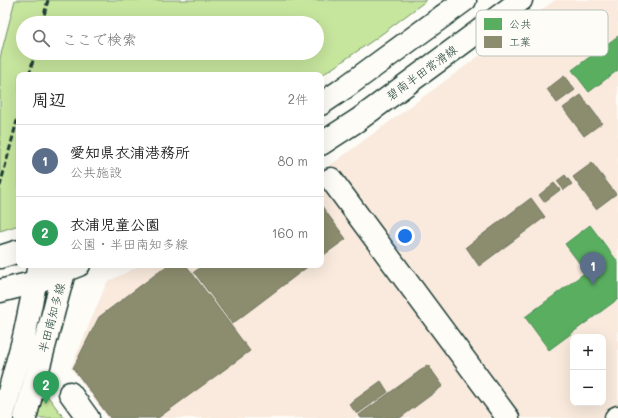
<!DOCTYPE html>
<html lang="ja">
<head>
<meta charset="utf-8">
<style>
	:root { --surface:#fff; --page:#f6f6f6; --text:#222; --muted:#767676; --line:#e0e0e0; --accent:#ea580c }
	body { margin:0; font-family:Mali,"Klee One",sans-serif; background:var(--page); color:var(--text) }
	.controls { position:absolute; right:12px; bottom:12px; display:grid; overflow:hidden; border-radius:8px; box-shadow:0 4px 16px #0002 }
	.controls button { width:36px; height:36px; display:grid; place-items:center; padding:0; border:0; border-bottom:1px solid var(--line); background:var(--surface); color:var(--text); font:20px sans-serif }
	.you { position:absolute; left:405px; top:236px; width:14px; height:14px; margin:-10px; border:3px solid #fff; border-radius:50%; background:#1a73e8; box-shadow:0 0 0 6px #1a73e833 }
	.badge { display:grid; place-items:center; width:26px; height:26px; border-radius:50%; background:var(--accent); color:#fff; font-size:13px; font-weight:700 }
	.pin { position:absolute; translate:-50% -33px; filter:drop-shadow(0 1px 2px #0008) }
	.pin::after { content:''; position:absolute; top:21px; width:14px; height:12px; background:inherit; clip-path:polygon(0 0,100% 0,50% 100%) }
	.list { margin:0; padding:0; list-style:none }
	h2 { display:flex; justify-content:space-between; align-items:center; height:52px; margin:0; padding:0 16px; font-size:17px }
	h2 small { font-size:13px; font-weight:400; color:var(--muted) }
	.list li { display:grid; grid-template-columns:26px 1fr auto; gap:12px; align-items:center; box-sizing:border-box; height:72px; padding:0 16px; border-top:1px solid var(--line) }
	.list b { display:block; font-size:15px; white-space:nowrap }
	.list p { margin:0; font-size:13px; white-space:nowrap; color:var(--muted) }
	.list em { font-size:13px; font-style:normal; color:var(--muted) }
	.icon { flex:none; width:22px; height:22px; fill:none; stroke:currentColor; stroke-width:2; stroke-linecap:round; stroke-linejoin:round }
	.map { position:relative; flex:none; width:618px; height:418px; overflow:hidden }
	.search { position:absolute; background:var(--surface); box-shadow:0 4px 16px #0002; left:16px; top:16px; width:308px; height:44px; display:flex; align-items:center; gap:10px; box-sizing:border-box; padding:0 14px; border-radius:22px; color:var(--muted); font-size:15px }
	.panel { position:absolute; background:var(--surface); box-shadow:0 4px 16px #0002; left:16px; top:72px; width:308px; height:196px; border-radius:8px }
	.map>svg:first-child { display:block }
	.built { fill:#f9eadd; fill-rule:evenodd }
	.green { fill:#c6e59d; stroke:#729168; fill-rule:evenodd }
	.public { fill:#5aae61; stroke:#488c54 }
	.industry { fill:#8c8c6e; stroke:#6b745d }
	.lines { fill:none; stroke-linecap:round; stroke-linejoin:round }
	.secondary-casing { stroke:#1f3d34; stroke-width:25 }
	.primary-casing { stroke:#1f3d34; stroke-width:25 }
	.secondary { stroke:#fdfcf7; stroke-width:22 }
	.primary { stroke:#fdfcf7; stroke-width:22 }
	.rail { stroke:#1f3d34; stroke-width:3; stroke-dasharray:6 3; stroke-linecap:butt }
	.labels { text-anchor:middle; stroke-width:4; stroke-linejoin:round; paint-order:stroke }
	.street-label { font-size:12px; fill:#1f3d34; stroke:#fdfcf7 }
	.key { fill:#fdfcf7; stroke:#bac3bc; stroke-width:1 }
	.key-label { font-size:11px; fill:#1f3d34 }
</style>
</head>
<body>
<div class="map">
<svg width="618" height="418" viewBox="0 0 618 418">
	<rect width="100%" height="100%" fill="#fdfcf7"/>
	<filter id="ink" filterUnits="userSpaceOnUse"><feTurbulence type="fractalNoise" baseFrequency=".025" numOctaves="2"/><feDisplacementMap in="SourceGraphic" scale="8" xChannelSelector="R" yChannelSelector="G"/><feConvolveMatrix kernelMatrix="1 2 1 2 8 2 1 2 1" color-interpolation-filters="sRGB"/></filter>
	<g filter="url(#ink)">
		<path class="built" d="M555,0H618V418H108L71,368L107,282L141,265H321V172ZM573,337H603V403H573Z"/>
		<path class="green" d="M15,0H427L375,39L321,76V75H19V225L0,231V58ZM23,23H317V53H23Z
			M43,390L64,418H35Z"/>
		<path class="public" d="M618,36V70L589,92L572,70Z
			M590,225L618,262V299L549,350L525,317L586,272L565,244Z"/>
		<path class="industry" d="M564,76L575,90L557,103L547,89Z
			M581,95L602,123L584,136L563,108Z
			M592,163L616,194L596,209L573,177Z
			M565,175L572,184L564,190L557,181Z
			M554,183L560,190L544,202L539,195Z
			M531,198L545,217L479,266L466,247Z
			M321,205L346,239L321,257Z
			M168,265H186L250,351L158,418H110L73,368L99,317Z
			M204,265H310L232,324L194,272Z
			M428,365L443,386L400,418H361L359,415Z
			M381,381L388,392L357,414L349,404Z"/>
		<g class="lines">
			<g class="secondary-casing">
				<path id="secondary" d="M321,104L343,89L465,0
					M321,144L358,120L521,0
					M331,179L508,418
					M0,257L19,251
					M0,291L36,282L79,265
					M70,393L88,418
					M616,418L618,417"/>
			</g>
			<g class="primary-casing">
				<path id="primary" d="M2,418L24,337L39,265
					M25,418L66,265"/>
			</g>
			<use href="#secondary" class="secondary"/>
			<use href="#primary" class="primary"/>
			<path class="rail" d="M42,23L48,0
				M29,75L35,53
				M0,186L19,113"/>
		</g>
	</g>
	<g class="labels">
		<g class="street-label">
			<text transform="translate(422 73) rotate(-36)" y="4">碧南半田常滑線</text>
			<text transform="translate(52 318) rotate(-75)" y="4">半田南知多線</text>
		</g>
	</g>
	<rect x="476" y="10" width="132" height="46" rx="6" class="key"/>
	<rect x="484" y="18" width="18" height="12" fill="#5aae61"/>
	<rect x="484" y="36" width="18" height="12" fill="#8c8c6e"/>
	<g class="key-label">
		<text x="509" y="28">公共</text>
		<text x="509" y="46">工業</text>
	</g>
</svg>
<div class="controls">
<button>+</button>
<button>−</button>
</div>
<div class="you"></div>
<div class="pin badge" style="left:593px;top:285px;background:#5c6f8a">1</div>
<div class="pin badge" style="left:46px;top:404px;background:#2e9e5b">2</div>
<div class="search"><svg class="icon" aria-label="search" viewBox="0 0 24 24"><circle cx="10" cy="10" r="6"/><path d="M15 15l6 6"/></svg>ここで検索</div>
<section class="panel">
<h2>周辺<small>2件</small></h2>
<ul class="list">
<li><span class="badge" style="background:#5c6f8a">1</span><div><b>愛知県衣浦港務所</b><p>公共施設</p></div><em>80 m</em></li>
<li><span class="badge" style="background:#2e9e5b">2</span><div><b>衣浦児童公園</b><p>公園 · 半田南知多線</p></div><em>160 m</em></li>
</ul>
</section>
</div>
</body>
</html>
